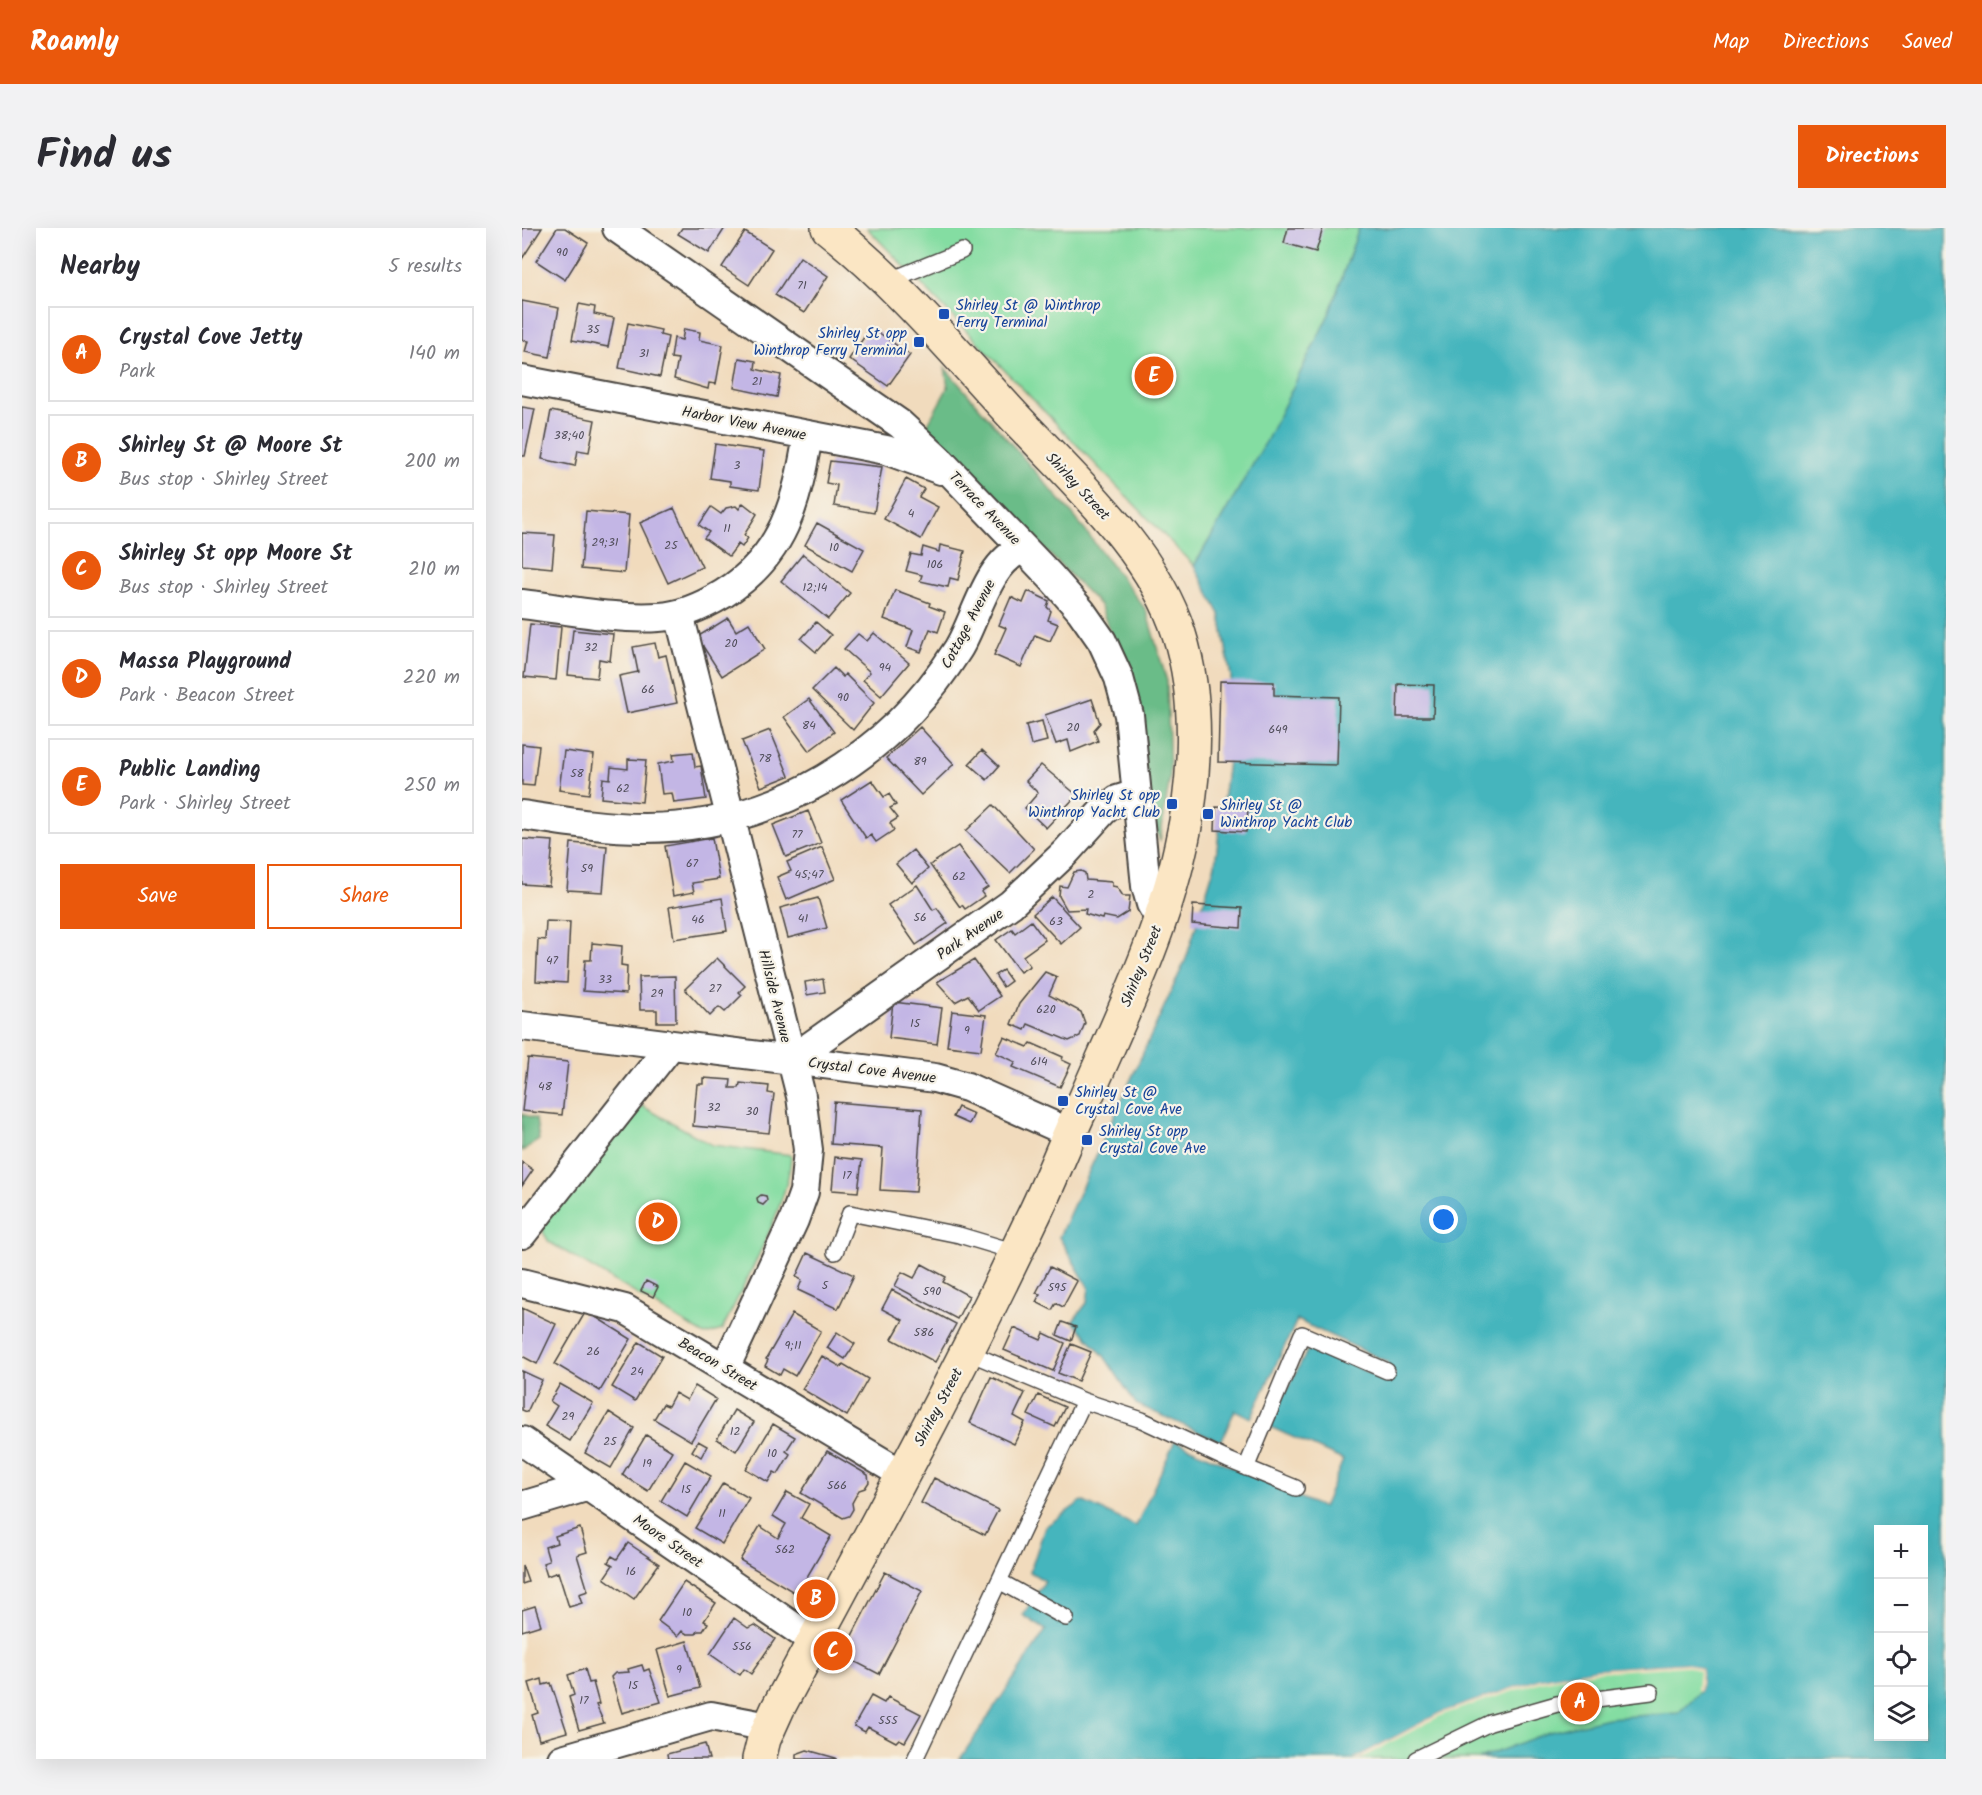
<!DOCTYPE html>
<html lang="en">
<head>
<meta charset="utf-8">
<style>
	:root { --surface:#fff; --page:#f2f2f3; --text:#2b2b33; --muted:#7c7c81; --line:#e1e1e2; --accent:#ea580c }
	body { margin:0; font-family:Kalam,sans-serif; background:var(--page); color:var(--text) }
	.controls { position:absolute; right:18px; bottom:18px; display:grid; overflow:hidden; border-radius:0px; box-shadow:0 6px 24px #0002 }
	.controls button { width:54px; height:54px; display:grid; place-items:center; padding:0; border:0; border-bottom:2px solid var(--line); background:var(--surface); color:var(--text); font:30px sans-serif }
	.you { position:absolute; left:922px; top:992px; width:21px; height:21px; margin:-15px; border:4px solid #fff; border-radius:50%; background:#1a73e8; box-shadow:0 0 0 9px #1a73e833 }
	.badge { display:grid; place-items:center; width:39px; height:39px; border-radius:50%; background:var(--accent); color:#fff; font-size:20px; font-weight:700 }
	.pin { position:absolute; translate:-50% -50%; border:3px solid #fff; box-shadow:0 2px 6px #0006 }
	.list { margin:0; padding:0; list-style:none }
	h2 { display:flex; justify-content:space-between; align-items:center; height:78px; margin:0; padding:0 24px; font-size:26px }
	h2 small { font-size:20px; font-weight:400; color:var(--muted) }
	.list li { display:grid; grid-template-columns:39px 1fr auto; gap:18px; align-items:center; box-sizing:border-box; height:96px; margin:0 12px 12px; padding:0 12px; border:2px solid var(--line); border-radius:0px }
	.list b { display:block; font-size:22px; white-space:nowrap }
	.list p { margin:0; font-size:20px; white-space:nowrap; color:var(--muted) }
	.list em { font-size:20px; font-style:normal; color:var(--muted) }
	.actions { display:flex; gap:12px; padding:18px 24px }
	.actions a { flex:1; padding:14px 0; border:2px solid var(--accent); border-radius:0px; text-align:center; font-size:21px; color:var(--accent) }
	.actions .main { background:var(--accent); color:#fff }
	.icon { flex:none; width:33px; height:33px; fill:none; stroke:currentColor; stroke-width:2; stroke-linecap:round; stroke-linejoin:round }
	.map { position:relative; flex:none; width:1424px; height:1531px; overflow:hidden; border-radius:0px }
	header { display:flex; align-items:center; gap:36px; box-sizing:border-box; height:84px; padding:0 30px; background:var(--accent); color:#fff }
	header strong { font-size:28px }
	nav { display:flex; gap:33px; margin-inline-start:auto; font-size:21px }
	.intro { display:flex; align-items:center; justify-content:space-between; box-sizing:border-box; height:144px; padding:0 36px }
	h1 { margin:0; font-size:42px }
	.button { padding:15px 27px; border-radius:0px; background:var(--accent); color:#fff; font-size:21px; font-weight:700 }
	main { display:flex; gap:36px; padding:0 36px }
	aside { flex:1; background:var(--surface); border-radius:0px; box-shadow:0 6px 24px #0002 }
	.map>svg:first-child { display:block }
	.green { fill:#84dda2; stroke:#588466; stroke-width:1.5 }
	.forest { fill:#6bbc88; stroke:#4b745a; stroke-width:1.5 }
	.water { fill:#45b5bd; stroke:#387074; stroke-width:1.5; fill-rule:evenodd }
	.pier { fill:#f1dbbd }
	.building { fill:#c3b6e5 }
	.lines { fill:none; stroke-linecap:round; stroke-linejoin:round }
	.lane-casing { stroke:#494541; stroke-width:18 }
	.street-casing { stroke:#494541; stroke-width:32 }
	.secondary-casing { stroke:#494541; stroke-width:36 }
	.lane { stroke:#fff; stroke-width:15 }
	.street { stroke:#fff; stroke-width:28 }
	.secondary { stroke:#fbe6c4; stroke-width:33 }
	.transit-dot { fill:#1a4fb4; stroke:#f7f3e8; stroke-width:2 }
	.labels { text-anchor:middle; stroke-width:4.5; stroke-linejoin:round; paint-order:stroke }
	.number-label { font-size:12px; fill:#514e5a }
	.transit-label { font-size:15px; fill:#164399; stroke:#f7f3e8; text-anchor:start }
	.street-label { font-size:15px; fill:#2b2b2b; stroke:#f7f3e8 }
</style>
</head>
<body>
<header>
<strong>Roamly</strong>
<nav><a>Map</a><a>Directions</a><a>Saved</a></nav>
</header>
<div class="intro"><h1>Find us</h1><a class="button">Directions</a></div>
<main>
<aside>
<h2>Nearby<small>5 results</small></h2>
<ul class="list">
<li><span class="badge">A</span><div><b>Crystal Cove Jetty</b><p>Park</p></div><em>140 m</em></li>
<li><span class="badge">B</span><div><b>Shirley St @ Moore St</b><p>Bus stop · Shirley Street</p></div><em>200 m</em></li>
<li><span class="badge">C</span><div><b>Shirley St opp Moore St</b><p>Bus stop · Shirley Street</p></div><em>210 m</em></li>
<li><span class="badge">D</span><div><b>Massa Playground</b><p>Park · Beacon Street</p></div><em>220 m</em></li>
<li><span class="badge">E</span><div><b>Public Landing</b><p>Park · Shirley Street</p></div><em>250 m</em></li>
</ul>
<div class="actions"><a class="main">Save</a><a>Share</a></div>
</aside>
<div class="map">
<svg width="1424" height="1531" viewBox="0 0 1424 1531">
	<rect width="100%" height="100%" fill="#f7f3e8"/>
	<filter id="ink" filterUnits="userSpaceOnUse"><feTurbulence type="fractalNoise" baseFrequency=".0167" numOctaves="2"/><feDisplacementMap in="SourceGraphic" scale="12" xChannelSelector="R" yChannelSelector="G"/><feConvolveMatrix kernelMatrix="1 2 1 2 8 2 1 2 1" color-interpolation-filters="sRGB"/></filter>
	<filter id="wash" filterUnits="userSpaceOnUse"><feTurbulence type="fractalNoise" baseFrequency=".008" numOctaves="4" result="noise"/><feDisplacementMap in="SourceGraphic" scale="24" xChannelSelector="R" yChannelSelector="G"/><feGaussianBlur stdDeviation="1.35" result="paint"/><feColorMatrix in="noise" values="0 0 0 0 0 0 0 0 0 0 0 0 0 0 0 0 0 1.4 0 .05"/><feComposite in="paint" operator="in"/></filter>
	<g filter="url(#wash)">
		<rect width="100%" height="100%" fill="#f1dbbd"/>
		<path class="green" d="M345,0H997L582,1128L551,1093L565,1075L567,1060L537,1009L664,731L693,637L707,526L709,448L698,386L672,338Z
			M120,878L190,917L269,927C268,974 221,1058 200,1102L183,1107L27,1014L21,1004L24,992Z
			M1200,1389L1221,1531H832L990,1394Z"/>
		<path class="forest" d="M423,140L552,288L624,382L645,453L648,548L638,613L628,585L618,484L578,377L403,201L426,159Z
			M0,886L14,891L17,912L0,923Z"/>
		<path class="water" d="M837,0H1424V1531H957L1027,1504L1086,1490L1156,1485L1178,1464L1180,1441L1164,1435L1074,1441L1018,1451L918,1485L832,1531H438L524,1402L501,1387L523,1353L508,1344L523,1299L560,1273L614,1298L653,1213L801,1280L821,1232L746,1198L789,1116L859,1151L866,1134L775,1092L729,1190L713,1182L699,1214L614,1176L582,1128L551,1093L565,1075L567,1060L537,1009L664,731L693,637L707,526L709,448L698,386L672,338L745,212L808,84ZM1356,1302H1402V1508H1356Z"/>
		<path class="pier" d="M1165,1435L1180,1441L1178,1464L1175,1462L1177,1443L1164,1438L1074,1444L1018,1454L920,1487L838,1531H832L918,1485L1018,1451L1074,1441Z"/>
		<g id="blocks">
			<path class="building" d="M0,0H20L0,31Z
				M35,0H43L66,15L43,52L14,33Z
				M160,0H203L187,25L156,6Z
				M766,0H801L794,24L762,15Z
				M223,4L250,21L227,57L200,39Z
				M278,29L306,48L282,85L253,67Z
				M0,73L37,80L28,129L3,124L6,113L0,112Z
				M57,76L73,79L72,86L92,90L86,119L50,112Z
				M106,95L139,102L138,107L146,109L138,149L97,140Z
				M349,99L388,127L366,158L327,131Z
				M162,101L178,104L177,112L201,117L194,156L187,155L186,161L152,151L156,131L149,130L152,110L160,112Z
				M217,130L234,133L233,141L259,147L255,169L212,160Z
				M0,179L13,181L3,228H0Z
				M29,183L73,192L67,224L56,222L53,238L20,231Z
				M193,216L242,223L237,262L208,258V253L188,250Z
				M308,233L360,239L352,285L312,278L315,257L304,255Z
				M384,251L402,261L397,269L416,279L399,311L362,291Z
				M221,275L235,286L222,307L226,310L220,319L216,316L207,328L182,310L187,304L177,297L189,279L199,286L204,280L214,278L217,281Z
				M152,280L180,339L146,355L118,295Z
				M64,283L107,287L102,345L59,341Z
				M295,295L342,321L330,343L283,317Z
				M0,305L33,307L30,340L0,337Z
				M418,317L443,323L436,352L428,350L426,359L398,353L400,347L384,343L389,326L399,328L401,319L417,324Z
				M281,326L328,365L306,391L259,353Z
				M373,362L408,375L407,378L423,384L416,404L408,401L399,424L385,419L391,402L362,391Z
				M506,363L527,373L525,379L529,383L526,392L536,396L528,413L513,407L499,439L472,427L484,400L477,397L489,369L501,375Z
				M206,390L214,403L227,395L243,421L200,448L175,409Z
				M294,394L309,407L294,424L279,411Z
				M8,396L39,399L34,452L2,449Z
				M51,402L91,406L88,433L77,431L75,450L46,447Z
				M352,405L387,435L359,468L341,452L348,444L322,421L336,406L345,413Z
				M133,415L136,429L144,427L155,475L105,485L97,448L116,444L111,419Z
				M312,440L321,449L323,446L352,475L331,502L290,462Z
				M698,453L752,454V467L817,469L815,537L696,534Z
				M876,456L912,457L911,489H875Z
				M287,471L312,504L287,523L262,489Z
				M570,471L578,495L572,502L576,513L549,524L546,512L534,516L523,487Z
				M520,493L525,513L509,517L504,497Z
				M398,499L432,536L399,567L364,530Z
				M248,502L267,548L239,559L220,513Z
				M0,516L17,518L12,558L0,557Z
				M460,522L477,538L465,552L447,536Z
				M42,523L72,527L67,566L37,562Z
				M171,524L173,539L179,538L184,571L152,575L150,565L140,566L136,536L152,533L151,526Z
				M106,531L124,532L120,574L79,570L81,550L88,551L89,539L106,541Z
				M519,537L555,567L524,600L503,580L516,565L504,553Z
				M350,552L362,569L367,566L374,577L368,580L376,590L368,595L372,602L354,614L349,607L344,610L319,572Z
				M471,577L512,621L488,645L444,603Z
				M694,579L726,581L724,604L693,602Z
				M286,583L299,615L264,629L251,597Z
				M190,610L197,651L170,655L172,664L151,668L143,618Z
				M0,611L31,613L27,658L0,656Z
				M49,615L85,618L81,664L45,662Z
				M436,618L466,659L459,664L462,668L443,681L440,677L438,679L408,637Z
				M300,619L313,651L264,672L255,649L269,643L265,634Z
				M391,622L406,641L390,655L374,636Z
				M559,643L563,645L564,652L590,654V658L595,659L601,668H608L606,684L595,691L581,688L580,691L563,686L564,681L545,682L537,668L538,658L545,659L552,644Z
				M395,657L411,682L415,680L426,695L394,717L366,677Z
				M530,669L558,699L539,716L511,686Z
				M200,670L205,703L152,711L147,679Z
				M296,670L305,700L266,710L258,680Z
				M671,677L720,680L719,700L670,696Z
				M24,693L48,694L45,755L14,753L16,711L23,712Z
				M509,693L523,712L501,728L508,738L498,744L474,712L490,701L493,705Z
				M70,715L100,718L99,737L105,738L104,766L61,763L63,732H69Z
				M195,730L223,758L217,764L220,767L203,784L197,779L188,788L163,761Z
				M452,732L478,768L457,782L446,767L433,774L415,754Z
				M481,742L489,753L481,759L473,747Z
				M523,744L535,749L527,767L559,784L563,795L558,808L547,813L506,796L503,802L489,796L497,776Z
				M153,748L154,794H135V782H118L117,749Z
				M301,751L303,764L285,767L283,754Z
				M371,774L420,780L415,816L367,810Z
				M430,783L464,787L459,822L425,818Z
				M482,809L506,819L509,815L541,829L540,832L549,836L538,859L491,839L494,834L474,825Z
				M6,830L46,834L40,887L0,883Z
				M181,850L209,852L208,860H217L218,855L247,858L246,865L252,866L247,905L171,898L175,856H181Z
				M312,874L400,881L394,964L358,962L361,920L309,916Z
				M436,879L452,886L447,896L431,889Z
				M313,929L340,932L336,964L310,962Z
				M0,934L11,942L0,958Z
				M239,967L244,968L245,973L241,977L236,975L235,970Z
				M285,1025L332,1047L316,1081L276,1062L280,1052L274,1049Z
				M400,1036L424,1049L421,1054L447,1068L435,1091L373,1058L380,1044L392,1050Z
				M528,1039L555,1053L541,1079L534,1075L530,1082L514,1074L518,1066L514,1065Z
				M124,1053L136,1059L131,1069L119,1063Z
				M370,1062L434,1096L413,1134L370,1111L381,1092L360,1081Z
				M0,1080L34,1096L15,1136L0,1128Z
				M64,1083L109,1111L78,1163L33,1136Z
				M270,1086L299,1103L273,1148L261,1141L258,1147L243,1138L246,1132L244,1131Z
				M540,1094L554,1099L549,1113L535,1107Z
				M492,1100L519,1112L522,1105L543,1115L531,1143L482,1122Z
				M315,1104L333,1116L323,1131L305,1120Z
				M117,1114L140,1128L113,1173L90,1159Z
				M549,1116L569,1124L556,1153L536,1145Z
				M300,1128L319,1139L321,1136L346,1151L325,1188L280,1161Z
				M0,1143L20,1152L5,1184L0,1182Z
				M469,1149L503,1165L492,1188L503,1194L492,1216L448,1195Z
				M38,1156L71,1175L48,1213L23,1198L35,1178L28,1173Z
				M173,1158L194,1171L169,1213L132,1191L141,1176L146,1178L153,1165L165,1172Z
				M516,1167L543,1179L533,1199L506,1187Z
				M212,1182L232,1194L214,1223L195,1211Z
				M87,1184L112,1200L89,1240L63,1225Z
				M251,1196L273,1209L264,1223L268,1226L256,1246L252,1244L246,1254L224,1241Z
				M124,1207L150,1223L126,1263L100,1247Z
				M176,1213L185,1218L179,1229L170,1223Z
				M305,1223L346,1247L347,1254L343,1260L337,1262L330,1275L331,1281L327,1288L321,1290L279,1265Z
				M163,1233L189,1248L165,1289L139,1273Z
				M412,1250L476,1282L463,1307L399,1275Z
				M201,1255L227,1270L200,1316L173,1300Z
				M265,1264L287,1276L279,1290L309,1308L275,1366L218,1332L238,1298L256,1310L264,1296L251,1288Z
				M58,1300L65,1324L55,1327L66,1363L57,1366L60,1375L47,1379L36,1344L25,1348L21,1335L27,1333L23,1319L35,1315L33,1308Z
				M106,1315L137,1336L112,1371L82,1350L91,1337L86,1334L90,1328L95,1331Z
				M0,1337L6,1354L0,1356Z
				M363,1344L400,1363L357,1446L320,1427Z
				M162,1354L194,1375L182,1393L186,1395L181,1403H176L174,1406H165L160,1403L156,1408L136,1393Z
				M13,1378L19,1397L0,1403V1382Z
				M212,1390L226,1400L233,1397L253,1411L229,1446L222,1441L218,1447L188,1426Z
				M165,1413L178,1460L148,1468L135,1422Z
				M120,1437L122,1443L127,1441L139,1474L100,1485L89,1449L93,1445L107,1444L106,1441Z
				M63,1441L67,1455L71,1454L77,1476L74,1477L82,1495L57,1502L47,1469L52,1467L46,1447Z
				M20,1451L21,1457L29,1455L45,1504L17,1512L10,1487L16,1485L7,1455Z
				M349,1468L362,1475L366,1469L399,1486L383,1514L377,1511L374,1514L346,1499L343,1504L332,1498Z
				M183,1516L187,1531H146L145,1526Z
				M285,1522L314,1530V1531H274V1526Z"/>
		</g>
	</g>
	<g filter="url(#ink)">
		<use href="#blocks" fill-opacity="0" stroke="#494541" stroke-width="1.5"/>
		<g class="lines">
			<g class="lane-casing">
				<path id="lane" d="M366,53L440,23
					M313,1024L328,985L437,1007L494,1024
					M445,1124L562,1173L620,1192L706,1232L774,1260
					M724,1240L780,1106L865,1143
					M477,1353L544,1390
					M393,1531L562,1173
					M894,1531L968,1495L1035,1476L1129,1464"/>
			</g>
			<g class="street-casing">
				<path id="street" d="M95,0L378,196L419,234L529,349L559,383L580,413L597,450L607,487L624,658L629,676L638,691
					M0,152L364,222L419,242
					M0,376C44,381 92,392 137,389C160,388 181,378 201,366C262,328 275,274 286,207
					M157,386L279,868L286,922L282,964L272,992L203,1140
					M0,587C40,593 81,600 122,600C252,600 368,529 436,421C455,390 464,336 501,320
					M0,798L413,850L445,859L548,905
					M269,832L489,676L543,625L581,583L595,572L614,566
					M0,1006L149,817
					M0,1055L103,1081L380,1246
					M0,1213L292,1413
					M0,1278L67,1258
					M40,1531L189,1488L247,1499"/>
			</g>
			<g class="secondary-casing">
				<path id="secondary" d="M237,1531L242,1511L256,1480C342,1319 431,1158 509,993C527,957 541,919 558,883C595,797 639,710 659,618C674,552 678,472 657,406C631,321 546,247 487,183C429,120 373,53 306,0"/>
			</g>
			<use href="#lane" class="lane"/>
			<use href="#street" class="street"/>
			<use href="#secondary" class="secondary"/>
		</g>
	</g>
	<g class="transit-dot">
		<rect x="416" y="80" width="12" height="12" rx="3"/>
		<rect x="391" y="108" width="12" height="12" rx="3"/>
		<rect x="644" y="570" width="12" height="12" rx="3"/>
		<rect x="680" y="580" width="12" height="12" rx="3"/>
		<rect x="535" y="867" width="12" height="12" rx="3"/>
		<rect x="559" y="906" width="12" height="12" rx="3"/>
	</g>
	<g class="labels">
		<g class="number-label">
			<text x="40" y="28">90</text>
			<text x="280" y="61">71</text>
			<text x="71" y="105">35</text>
			<text x="122" y="129">31</text>
			<text x="235" y="157">21</text>
			<text x="47" y="211">38;40</text>
			<text x="215" y="241">3</text>
			<text x="389" y="289">4</text>
			<text x="205" y="304">11</text>
			<text x="83" y="318">29;31</text>
			<text x="149" y="321">25</text>
			<text x="312" y="323">10</text>
			<text x="413" y="340">106</text>
			<text x="293" y="363">12;14</text>
			<text x="209" y="419">20</text>
			<text x="69" y="423">32</text>
			<text x="363" y="443">94</text>
			<text x="126" y="465">66</text>
			<text x="321" y="473">90</text>
			<text x="287" y="501">84</text>
			<text x="551" y="503">20</text>
			<text x="756" y="505">649</text>
			<text x="243" y="534">78</text>
			<text x="398" y="537">89</text>
			<text x="55" y="549">58</text>
			<text x="101" y="564">62</text>
			<text x="275" y="610">77</text>
			<text x="170" y="639">67</text>
			<text x="65" y="644">59</text>
			<text x="287" y="650">45;47</text>
			<text x="437" y="652">62</text>
			<text x="569" y="670">2</text>
			<text x="398" y="693">56</text>
			<text x="281" y="694">41</text>
			<text x="176" y="695">46</text>
			<text x="534" y="697">63</text>
			<text x="30" y="736">47</text>
			<text x="83" y="755">33</text>
			<text x="193" y="764">27</text>
			<text x="135" y="769">29</text>
			<text x="524" y="785">620</text>
			<text x="393" y="799">15</text>
			<text x="445" y="806">9</text>
			<text x="517" y="837">614</text>
			<text x="23" y="862">48</text>
			<text x="192" y="883">32</text>
			<text x="230" y="887">30</text>
			<text x="325" y="951">17</text>
			<text x="303" y="1061">5</text>
			<text x="535" y="1063">595</text>
			<text x="410" y="1067">590</text>
			<text x="402" y="1108">586</text>
			<text x="271" y="1121">9;11</text>
			<text x="71" y="1127">26</text>
			<text x="115" y="1147">24</text>
			<text x="46" y="1192">29</text>
			<text x="213" y="1207">12</text>
			<text x="88" y="1217">25</text>
			<text x="250" y="1229">10</text>
			<text x="125" y="1239">19</text>
			<text x="315" y="1261">566</text>
			<text x="164" y="1265">15</text>
			<text x="200" y="1289">11</text>
			<text x="263" y="1325">562</text>
			<text x="109" y="1347">16</text>
			<text x="165" y="1388">10</text>
			<text x="220" y="1422">556</text>
			<text x="157" y="1445">9</text>
			<text x="111" y="1461">15</text>
			<text x="62" y="1476">17</text>
			<text x="366" y="1496">555</text>
		</g>
		<g class="transit-label">
			<text x="434" y="82">Shirley St @ Winthrop<tspan x="434" dy="17">Ferry Terminal</tspan></text>
			<text x="385" y="110" text-anchor="end">Shirley St opp<tspan x="385" dy="17">Winthrop Ferry Terminal</tspan></text>
			<text x="638" y="572" text-anchor="end">Shirley St opp<tspan x="638" dy="17">Winthrop Yacht Club</tspan></text>
			<text x="698" y="582">Shirley St @<tspan x="698" dy="17">Winthrop Yacht Club</tspan></text>
			<text x="553" y="869">Shirley St @<tspan x="553" dy="17">Crystal Cove Ave</tspan></text>
			<text x="577" y="908">Shirley St opp<tspan x="577" dy="17">Crystal Cove Ave</tspan></text>
		</g>
		<g class="street-label">
			<text transform="translate(222 195) rotate(11)" y="5">Harbor View Avenue</text>
			<text transform="translate(556 258) rotate(47)" y="5">Shirley Street</text>
			<text transform="translate(463 280) rotate(46)" y="5">Terrace Avenue</text>
			<text transform="translate(446 396) rotate(-62)" y="5">Cottage Avenue</text>
			<text transform="translate(448 706) rotate(-35)" y="5">Park Avenue</text>
			<text transform="translate(619 738) rotate(-68)" y="5">Shirley Street</text>
			<text transform="translate(253 768) rotate(76)" y="5">Hillside Avenue</text>
			<text transform="translate(350 842) rotate(7)" y="5">Crystal Cove Avenue</text>
			<text transform="translate(196 1136) rotate(31)" y="5">Beacon Street</text>
			<text transform="translate(416 1179) rotate(-62)" y="5">Shirley Street</text>
			<text transform="translate(146 1313) rotate(35)" y="5">Moore Street</text>
		</g>
	</g>
</svg>
<div class="controls">
<button>+</button>
<button>−</button>
<button><svg class="icon" aria-label="locate" viewBox="0 0 24 24"><circle cx="12" cy="12" r="6"/><path d="M12 2v4M12 18v4M2 12h4M18 12h4"/></svg></button>
<button><svg class="icon" aria-label="layers" viewBox="0 0 24 24"><path d="M12 4l9 5-9 5-9-5zM3 14l9 5 9-5"/></svg></button>
</div>
<div class="you"></div>
<div class="pin badge" style="left:1058px;top:1474px">A</div>
<div class="pin badge" style="left:294px;top:1371px">B</div>
<div class="pin badge" style="left:311px;top:1423px">C</div>
<div class="pin badge" style="left:136px;top:994px">D</div>
<div class="pin badge" style="left:632px;top:148px">E</div>
</div>
</main>
</body>
</html>
